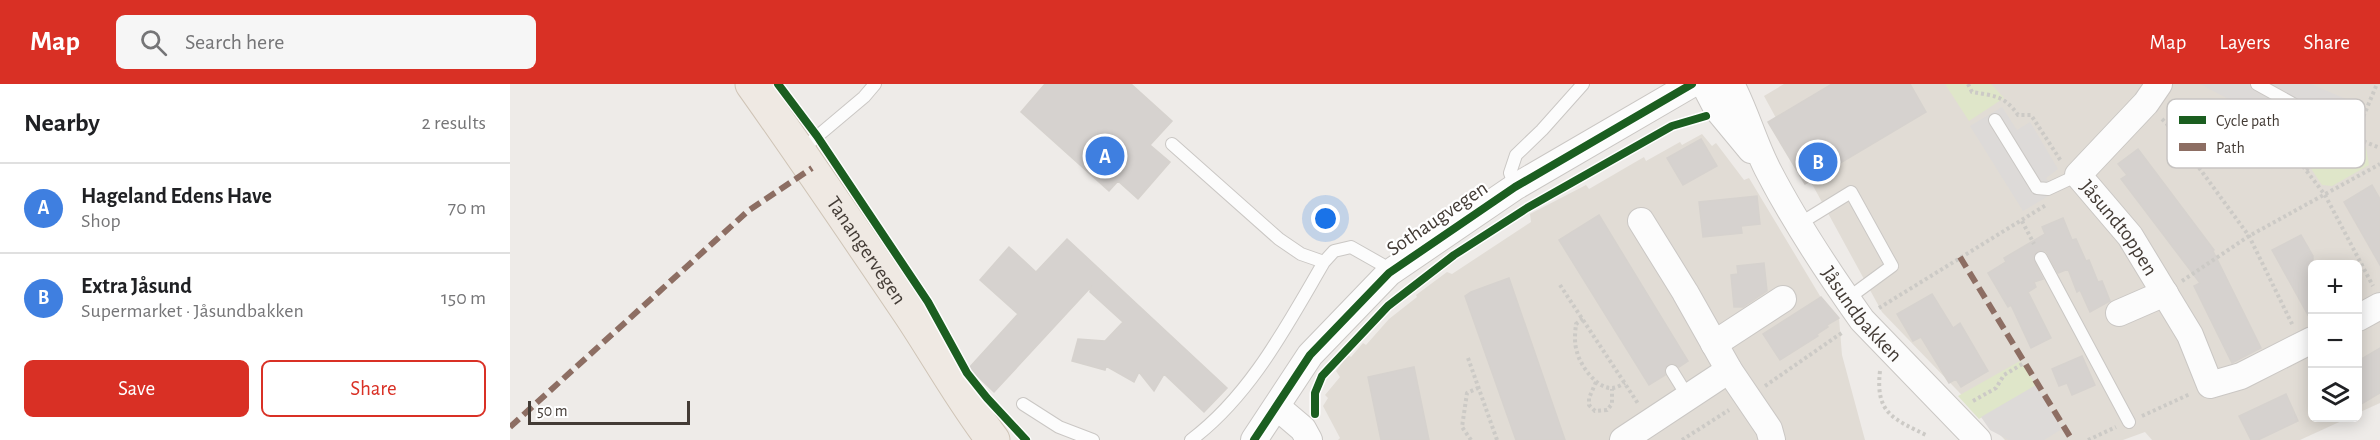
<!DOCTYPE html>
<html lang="en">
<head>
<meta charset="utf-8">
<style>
	:root { --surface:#fff; --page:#f6f6f6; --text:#202124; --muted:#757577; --line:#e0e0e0; --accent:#d93025 }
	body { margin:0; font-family:"Alegreya Sans",sans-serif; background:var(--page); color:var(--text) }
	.controls { position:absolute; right:18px; bottom:18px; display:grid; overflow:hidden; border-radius:9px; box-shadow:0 3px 15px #0003 }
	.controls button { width:54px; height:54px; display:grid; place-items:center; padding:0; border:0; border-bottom:2px solid var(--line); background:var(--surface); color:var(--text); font:30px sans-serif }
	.scale { position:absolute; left:18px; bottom:15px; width:162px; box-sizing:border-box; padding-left:6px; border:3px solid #433b35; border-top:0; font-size:16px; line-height:21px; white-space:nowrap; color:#433b35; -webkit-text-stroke:4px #fff; paint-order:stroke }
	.you { position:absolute; left:816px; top:135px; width:21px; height:21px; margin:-15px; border:4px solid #fff; border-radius:50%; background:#1a73e8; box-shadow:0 0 0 9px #1a73e833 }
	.badge { display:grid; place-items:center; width:39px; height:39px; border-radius:50%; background:var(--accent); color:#fff; font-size:20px; font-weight:700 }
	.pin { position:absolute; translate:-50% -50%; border:3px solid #fff; box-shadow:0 2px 6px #0006 }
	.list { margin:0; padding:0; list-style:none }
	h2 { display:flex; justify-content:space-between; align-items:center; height:78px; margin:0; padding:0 24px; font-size:26px }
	h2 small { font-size:20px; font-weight:400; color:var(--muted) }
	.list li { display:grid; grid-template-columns:39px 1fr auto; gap:18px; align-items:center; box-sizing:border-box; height:90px; padding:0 24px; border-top:2px solid var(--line) }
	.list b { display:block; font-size:22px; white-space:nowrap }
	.list p { margin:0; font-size:20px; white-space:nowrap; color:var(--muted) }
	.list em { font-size:20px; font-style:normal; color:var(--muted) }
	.actions { display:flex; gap:12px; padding:18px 24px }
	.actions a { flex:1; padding:14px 0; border:2px solid var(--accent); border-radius:9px; text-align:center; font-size:21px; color:var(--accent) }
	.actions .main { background:var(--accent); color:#fff }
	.icon { flex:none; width:33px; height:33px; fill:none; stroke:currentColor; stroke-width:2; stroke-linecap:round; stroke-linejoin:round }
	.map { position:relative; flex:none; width:1870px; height:356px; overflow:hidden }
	header { display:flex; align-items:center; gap:36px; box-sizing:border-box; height:84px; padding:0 30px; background:var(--accent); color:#fff }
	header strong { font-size:28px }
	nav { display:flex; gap:33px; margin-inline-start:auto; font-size:21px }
	.search { width:420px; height:54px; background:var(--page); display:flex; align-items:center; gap:15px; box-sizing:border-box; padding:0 21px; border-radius:9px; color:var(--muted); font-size:22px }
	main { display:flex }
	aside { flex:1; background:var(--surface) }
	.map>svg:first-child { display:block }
	.residential { fill:#e1dcd5 }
	.green { fill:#dfe6c9 }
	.parking { fill:#dddad8 }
	.building { fill:#d6d2cf; stroke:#d6d2ce; stroke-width:1.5 }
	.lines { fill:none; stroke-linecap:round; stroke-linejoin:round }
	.lane-casing { stroke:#cac7c4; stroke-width:14 }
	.street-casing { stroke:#cac7c4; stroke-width:28 }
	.primary-casing { stroke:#cfc4b6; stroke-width:35 }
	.path { stroke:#cccac6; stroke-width:4; stroke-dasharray:3 3; stroke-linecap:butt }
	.lane { stroke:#fcfcfc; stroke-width:12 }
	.street { stroke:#fcfcfc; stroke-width:26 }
	.primary { stroke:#efe9e3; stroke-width:33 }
	.quiet { stroke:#8d6e63; stroke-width:6; stroke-dasharray:12 6; stroke-linecap:butt }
	.cycleway-casing { stroke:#fff; stroke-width:11 }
	.cycleway { stroke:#1b5e20; stroke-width:8 }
	.labels { text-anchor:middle; stroke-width:4.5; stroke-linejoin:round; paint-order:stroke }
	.street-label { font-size:21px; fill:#433b35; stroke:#fff }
	.key { fill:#fff; stroke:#c7c4c2; stroke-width:1.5 }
	.key-label { font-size:16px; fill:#433b35 }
</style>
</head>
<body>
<header>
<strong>Map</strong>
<div class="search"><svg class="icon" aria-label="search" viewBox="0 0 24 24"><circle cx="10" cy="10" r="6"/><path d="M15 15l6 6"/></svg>Search here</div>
<nav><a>Map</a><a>Layers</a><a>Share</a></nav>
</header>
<main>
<aside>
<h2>Nearby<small>2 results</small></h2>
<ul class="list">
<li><span class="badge" style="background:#3f7fe0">A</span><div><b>Hageland Edens Have</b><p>Shop</p></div><em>70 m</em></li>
<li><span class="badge" style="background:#3f7fe0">B</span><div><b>Extra Jåsund</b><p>Supermarket · Jåsundbakken</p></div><em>150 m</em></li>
</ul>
<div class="actions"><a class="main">Save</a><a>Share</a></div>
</aside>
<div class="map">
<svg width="1870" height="356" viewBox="0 0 1870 356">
	<rect width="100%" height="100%" fill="#eeebe8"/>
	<path class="residential" d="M1274,0H1870V319L1848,329V180H1802V334H1838L1790,356H1642L1635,348L1613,356H1495L1372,228L1254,12Z
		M1192,50L1202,62L1206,59L1234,96L1239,94L1310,212L1329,234L1332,271L1355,356H828L830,354L813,322L818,314L815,311L830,293L826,287L838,271L841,273L853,259L856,261L879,235L907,213L906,211L937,188L942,190L1021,138L1020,130L1076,101L1079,105L1134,73L1136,77L1170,58L1172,61Z"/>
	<path class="green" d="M1435,0H1481L1494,14L1459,37Z
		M1794,37L1856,63L1859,81L1822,102L1812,101L1798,80L1780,62Z
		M1510,277L1526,301L1469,335L1448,312Z"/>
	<path class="parking" d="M1690,0H1801L1850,21L1837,55L1794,37L1786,51Z
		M1492,23L1507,46L1520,38L1548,85L1536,94L1545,108L1513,127L1460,42Z
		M1526,301L1552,345L1534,356H1499L1480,346L1471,333Z"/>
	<path class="building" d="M535,0H621L662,37L640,61L660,78L628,115L608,97L599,107L511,28Z
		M1322,0H1400L1416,28L1295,100L1258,38Z
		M1191,55L1207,82L1173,101L1157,74Z
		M1628,65L1704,166L1703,167L1751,264L1722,279L1684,202L1690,199L1611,95L1617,91L1608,80Z
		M1862,101L1870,115V181L1834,118Z
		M1247,112L1250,140L1231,142L1232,149L1193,153L1189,118Z
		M1089,131L1178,277L1169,283L1165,280H1158L1155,284V291L1139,301L1049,156Z
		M1553,134L1562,156L1566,155L1576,177L1579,176L1588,198L1592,197L1600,217L1580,228L1570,206L1567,208L1558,185L1548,189L1536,167H1527L1523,174L1533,195L1524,198L1526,203L1518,208L1541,254L1521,264L1501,221L1498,223L1478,189L1496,178L1494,174L1535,150L1532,143Z
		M1791,151L1803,172V240L1762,166Z
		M557,155L717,304L694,328L654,290L644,307L629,288L624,298L596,282L595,286L562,277L568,255L595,257L613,238L580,208L581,203L484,308L459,284L508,230L470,196L499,163L526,188Z
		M1254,179L1257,207L1233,223H1224L1221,191L1228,190L1227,182Z
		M999,194L1055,356H1006L955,212L961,208Z
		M1422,210L1443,244L1450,239L1478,287L1451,303L1446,295L1439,299L1411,253L1403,257L1387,230Z
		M1311,213L1329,234L1317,241L1318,243L1307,250L1308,252L1270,276L1253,250Z
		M1870,264V309L1848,322V277Z
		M1572,272L1585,301L1562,311L1557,299L1549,302L1542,285Z
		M904,283L919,356H871L858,293Z
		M1776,310L1788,337L1748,356H1741L1729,332Z"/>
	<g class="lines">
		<g class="lane-casing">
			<path id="lane" d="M1747,0L1792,25L1837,45
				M1485,36L1527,104L1538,105L1568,91
				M662,60L769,155L791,170L814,178L824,167L841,163L871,180L879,189
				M291,66L354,13L365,0
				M1005,103L1000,89L1006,71L1032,46L1073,0
				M1289,140L1341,108L1382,182L1337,215
				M1531,174L1619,338
				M1162,287L1178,313
				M513,320L549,343L583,356
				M681,356C741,311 777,241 814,178"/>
		</g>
		<g class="street-casing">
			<g id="street">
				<path d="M1194,0L1207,25L1241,66"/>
				<path id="s1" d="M1221,0C1236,28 1244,60 1259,88C1286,140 1318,188 1352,236L1468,356"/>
				<path id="s2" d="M1649,0L1636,19L1568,91L1620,152L1680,251L1700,301L1731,292L1802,256"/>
				<path d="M1131,137L1175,208L1219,286L1259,345L1262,356"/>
				<path d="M1609,229L1655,209"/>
				<path d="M1848,234L1870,222"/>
				<path d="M1204,260L1273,215"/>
				<path d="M767,323L793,345L799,356"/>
				<path d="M744,356L800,271L879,189L1005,103L1182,0"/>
				<path d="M1113,356L1219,286"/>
			</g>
		</g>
		<g class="primary-casing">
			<g id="primary">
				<path id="s3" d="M242,0C296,76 348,153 400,230C428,272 452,316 483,356"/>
			</g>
		</g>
		<path class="path" d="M1458,0L1462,8C1484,12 1494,11 1508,31H1521L1551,77
			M1652,35L1657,40L1699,30L1721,31L1745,43L1779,64L1815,111L1863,202
			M1851,38L1867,0
			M1657,40L1739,152L1783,242
			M1745,43L1755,23
			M1848,55L1870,64
			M1796,86C1800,83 1805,79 1809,78C1828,71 1837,79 1847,57
			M1512,137L1524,160
			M1672,197L1739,152L1870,80
			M1050,201L1129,321
			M1369,224L1536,121
			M1073,235L1066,240C1065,249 1064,259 1067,268C1070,281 1087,305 1102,304C1106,304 1111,301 1115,299
			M958,274L987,356
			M1370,287C1365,330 1384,335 1418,352
			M1086,298L1079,314V321L1085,327L1097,326L1102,320V305
			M1255,302L1333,248
			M1463,317L1486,304L1494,291L1514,279
			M1632,332L1680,310
			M961,356L952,343L957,309L968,304
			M1172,356L1219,326
			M1578,356L1606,343"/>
		<use href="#lane" class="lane"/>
		<use href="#street" class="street"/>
		<use href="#primary" class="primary"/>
		<path class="quiet" d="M1450,173L1562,356
			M0,343L238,127L302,84"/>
		<g class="cycleway-casing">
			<path id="cycleway" d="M268,0L307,52L418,218L457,289L477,314L516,356
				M805,330V309L812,292L878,222L944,171L1017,124L1162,42L1196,32
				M744,356L800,271L879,189L1005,103L1182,0"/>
		</g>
		<use href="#cycleway" class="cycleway"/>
	</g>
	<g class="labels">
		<g class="street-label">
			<text transform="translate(927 134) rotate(-34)" y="7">Sothaugvegen</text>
			<text dy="7" stroke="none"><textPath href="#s2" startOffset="189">Jåsundtoppen</textPath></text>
			<text dy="7" stroke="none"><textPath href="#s3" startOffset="202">Tanangervegen</textPath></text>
			<text dy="7" stroke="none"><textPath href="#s1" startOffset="266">Jåsundbakken</textPath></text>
		</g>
	</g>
	<rect x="1657" y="15" width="198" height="69" rx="9" class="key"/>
	<rect x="1669" y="32" width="27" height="8" fill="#1b5e20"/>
	<rect x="1669" y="59" width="27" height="8" fill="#8d6e63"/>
	<g class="key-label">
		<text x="1706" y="42">Cycle path</text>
		<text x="1706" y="69">Path</text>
	</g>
</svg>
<div class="controls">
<button>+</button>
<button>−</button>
<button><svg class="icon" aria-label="layers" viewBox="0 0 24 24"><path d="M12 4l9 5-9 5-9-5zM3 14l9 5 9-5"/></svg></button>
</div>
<div class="scale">50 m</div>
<div class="you"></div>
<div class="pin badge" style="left:595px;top:72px;background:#3f7fe0">A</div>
<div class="pin badge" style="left:1308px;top:78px;background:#3f7fe0">B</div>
</div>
</main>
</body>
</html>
